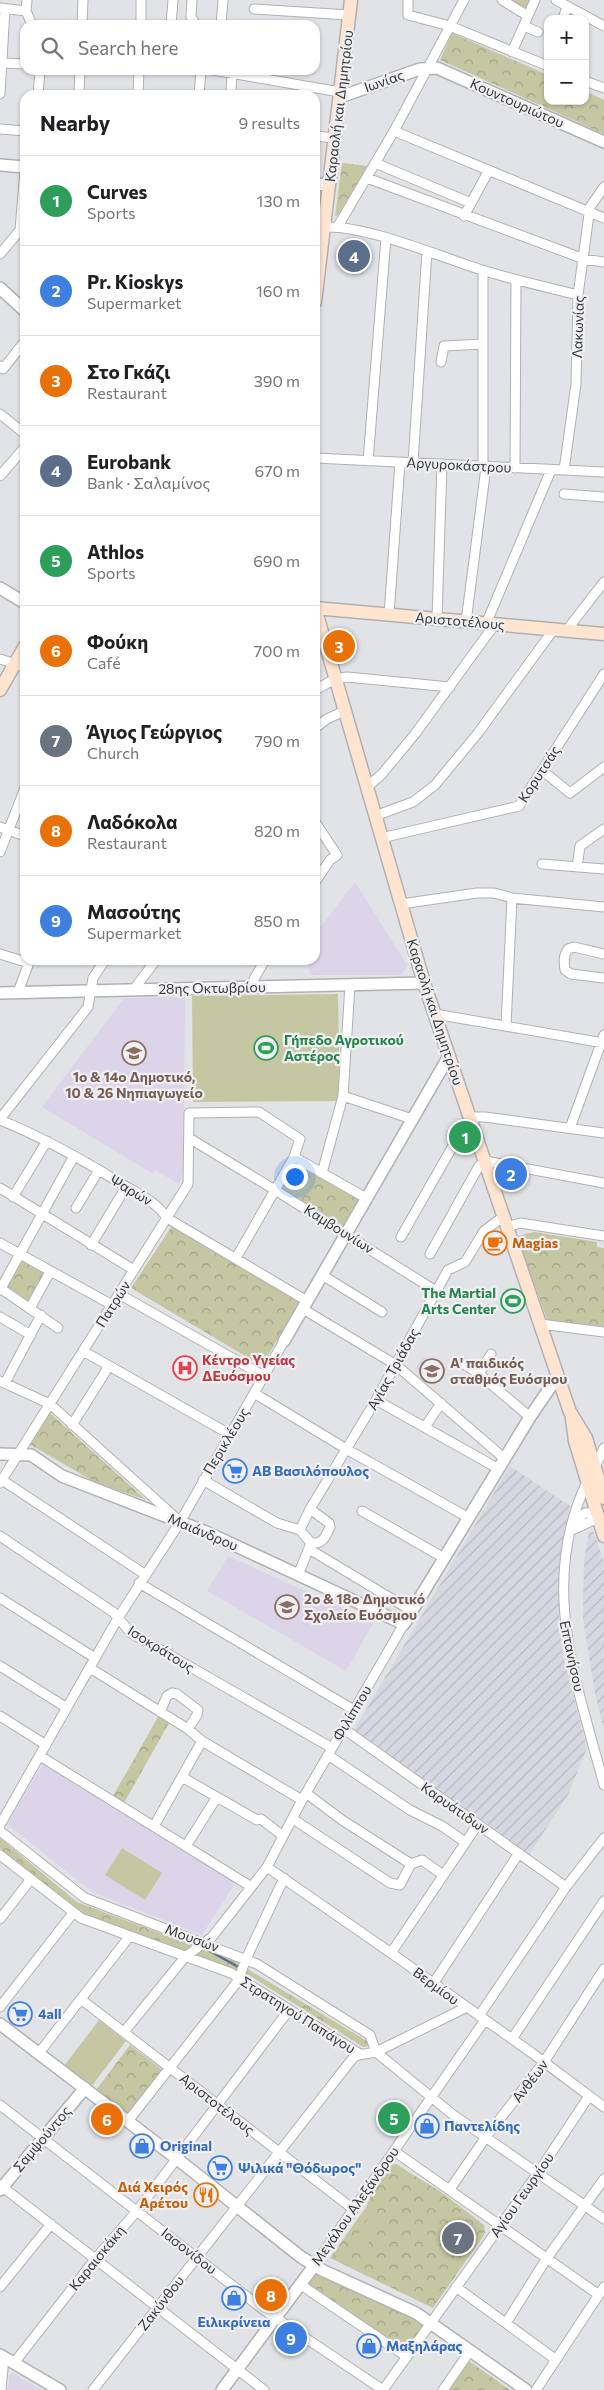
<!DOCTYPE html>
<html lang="en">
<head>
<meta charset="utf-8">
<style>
	:root { --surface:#fff; --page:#f2f2f2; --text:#202124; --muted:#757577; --line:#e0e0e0; --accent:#7c3aed }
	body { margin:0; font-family:Commissioner,sans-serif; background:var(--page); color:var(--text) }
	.controls { position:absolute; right:15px; top:15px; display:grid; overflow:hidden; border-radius:10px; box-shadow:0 1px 4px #0004 }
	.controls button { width:45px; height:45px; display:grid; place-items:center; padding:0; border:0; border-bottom:1px solid var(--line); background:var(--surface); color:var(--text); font:25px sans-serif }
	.you { position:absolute; left:294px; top:1176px; width:18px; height:18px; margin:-12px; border:4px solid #fff; border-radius:50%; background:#1a73e8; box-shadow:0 0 0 8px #1a73e833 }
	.badge { display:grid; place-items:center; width:32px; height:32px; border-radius:50%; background:var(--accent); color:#fff; font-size:16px; font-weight:700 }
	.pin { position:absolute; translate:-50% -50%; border:2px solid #fff; box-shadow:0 1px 5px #0006 }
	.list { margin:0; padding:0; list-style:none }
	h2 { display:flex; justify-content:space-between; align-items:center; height:65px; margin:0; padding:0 20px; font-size:21px }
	h2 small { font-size:16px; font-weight:400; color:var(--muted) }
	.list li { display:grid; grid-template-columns:32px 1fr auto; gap:15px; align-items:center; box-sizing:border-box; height:90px; padding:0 20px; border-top:1px solid var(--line) }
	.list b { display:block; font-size:19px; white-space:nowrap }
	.list p { margin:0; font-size:16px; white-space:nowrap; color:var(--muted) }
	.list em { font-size:16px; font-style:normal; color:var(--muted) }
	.icon { flex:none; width:28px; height:28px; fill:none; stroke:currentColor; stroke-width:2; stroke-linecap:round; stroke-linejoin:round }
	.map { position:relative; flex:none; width:604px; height:2390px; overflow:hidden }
	.search { position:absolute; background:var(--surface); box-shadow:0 1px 4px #0004; left:20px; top:20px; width:300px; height:55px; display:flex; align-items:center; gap:12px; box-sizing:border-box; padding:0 18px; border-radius:15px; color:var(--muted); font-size:19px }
	.panel { position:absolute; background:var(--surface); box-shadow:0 1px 4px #0004; left:20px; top:90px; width:300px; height:875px; border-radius:15px }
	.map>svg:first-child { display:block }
	.industrial { fill:url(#industrial-furrows) }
	.education { fill:#dcd5ea }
	.forest { fill:url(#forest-crowns) }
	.garden { fill:#c5c7a3 }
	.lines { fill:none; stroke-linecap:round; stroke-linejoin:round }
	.stream { stroke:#56708f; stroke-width:2.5 }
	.minor-casing { stroke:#b1b1b5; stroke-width:11 }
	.tertiary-casing { stroke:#b1b1b5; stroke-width:14 }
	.secondary-casing { stroke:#b1b1b5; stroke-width:15 }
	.minor { stroke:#fff; stroke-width:9 }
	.tertiary { stroke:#fff; stroke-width:11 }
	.secondary { stroke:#ffe4d0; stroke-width:12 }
	.labels { text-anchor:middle; stroke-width:4.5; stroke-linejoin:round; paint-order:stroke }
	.street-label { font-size:14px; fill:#373839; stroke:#f0f0f3 }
	.leisure-label { font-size:14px; font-weight:bold; fill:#27864d; stroke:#f0f0f3; text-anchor:start }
	.education-label { font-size:14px; font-weight:bold; fill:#785e54; stroke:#f0f0f3; text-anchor:start }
	.food-label { font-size:14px; font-weight:bold; fill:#c56008; stroke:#f0f0f3; text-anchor:start }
	.health-label { font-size:14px; font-weight:bold; fill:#be3a42; stroke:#f0f0f3; text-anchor:start }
	.shop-label { font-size:14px; font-weight:bold; fill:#366cbe; stroke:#f0f0f3; text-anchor:start }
</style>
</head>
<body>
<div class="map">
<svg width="604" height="2390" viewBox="0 0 604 2390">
	<defs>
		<pattern id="industrial-furrows" width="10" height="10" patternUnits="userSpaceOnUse" patternTransform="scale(1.25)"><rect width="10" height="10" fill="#d6d7e1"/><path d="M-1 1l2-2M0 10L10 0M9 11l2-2" fill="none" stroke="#b8b9c2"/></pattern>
		<pattern id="forest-crowns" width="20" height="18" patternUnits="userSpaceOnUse" patternTransform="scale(1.25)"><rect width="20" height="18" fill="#c5c7a3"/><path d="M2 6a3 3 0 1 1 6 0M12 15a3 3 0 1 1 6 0" fill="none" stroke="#a1a386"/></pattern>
	</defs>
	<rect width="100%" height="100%" fill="#e2e3e6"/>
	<path class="industrial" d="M510,1466L570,1506L559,1564V1628L564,1660L587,1748L568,1795L529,1855L354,1730Z
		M589,1532H594L604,1563V1729L595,1694L583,1619L584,1560Z"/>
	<path class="education" d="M355,882L407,965L402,975H310L307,960H315V934Z
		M185,997L183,1173L179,1184L155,1170L153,1174L42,1107L124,998Z
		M424,1357L431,1363L434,1359L438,1362L435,1367L438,1370L441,1366L447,1370L435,1385L415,1368Z
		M228,1556L374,1622L346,1671L207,1591Z
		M43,1764L236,1882L202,1935L92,1892L7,1824Z
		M12,2373L42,2390H8L9,2376Z"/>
	<path class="forest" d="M505,0H532L526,13Z
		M452,33L548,75V101H585V91L604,100V134L440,60Z
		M342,163L368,166L340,215L335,216Z
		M294,1162L364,1203L349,1229L280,1188Z
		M172,1226L299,1302L262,1366L131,1288Z
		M534,1232L597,1242V1247L604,1248V1328L548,1322L517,1236Z
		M20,1260L45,1274L30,1303L5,1287Z
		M50,1413L146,1500L95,1482L29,1444Z
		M158,1717L169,1723L124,1803L113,1796Z
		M0,1838L77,1902L234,1961L367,2041L368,2046L363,2047L249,1975L75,1911L0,1848Z
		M130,2045L164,2071L129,2116L96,2090Z
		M396,2164L444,2194L484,2225L485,2232L482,2238L433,2308L330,2258L366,2207L382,2171L387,2166Z
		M315,2272L406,2315L423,2326L406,2352L306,2284Z
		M469,2361L510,2390H449Z"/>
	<path class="garden" d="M338,994L340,1101L193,1102L192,996Z
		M122,1848L162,1873L145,1900L105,1875Z
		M99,2020L126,2041L91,2087L64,2066Z
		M369,2217L380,2225L363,2251L352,2243Z"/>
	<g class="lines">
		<path class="stream" d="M208,1950L240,1968"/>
		<g class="minor-casing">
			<path id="minor" d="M192,0L191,17L196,25
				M408,0V15L450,26L548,66
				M502,0L528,16
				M556,0L604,26
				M0,8L26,11L32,25
				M254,9L349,15
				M26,11L27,0
				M563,19L567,7
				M82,25L83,0
				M141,25V0
				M171,25L173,0
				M221,25L223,0
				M524,26L538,32
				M512,52L535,0
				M2,63L25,64
				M213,70L340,92
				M585,81L604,88
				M0,94L5,9
				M38,95L40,70
				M79,95L80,70
				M138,95L139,70
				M199,95L201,70
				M231,95L232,70
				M0,129L25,131
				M394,131L604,218
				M315,136L335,138
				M375,163L471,203
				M367,178L584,259L604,262
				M464,216L489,170
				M338,226L394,131L464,0
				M324,227C367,225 440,257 482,270C514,280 546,287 578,295
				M0,254L20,230L25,170
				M441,362L444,346L483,344
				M0,366L3,369L25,341
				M0,414L25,434
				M315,458L604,472
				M368,461L386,238
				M413,463L427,252
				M483,466V271
				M515,468L516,280
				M564,470L576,384L578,295L590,207L604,187
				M0,476L25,447
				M564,494L604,497
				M389,615L400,462
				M437,619L442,464
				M466,622L486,467
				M486,624L551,470
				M566,631L604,582
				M0,659L25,667
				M315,690L335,679L347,677L450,687
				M315,728L327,719L344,711
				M543,771L570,793L604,767
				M366,788L382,774L415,734L495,624
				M375,816L413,802L435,785L478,733L554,629
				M315,822L337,855L330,860L315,882
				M0,827L25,836
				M381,838L519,806L604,674
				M0,852L25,788
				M542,864L604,869
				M577,867L580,846L604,829
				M401,904L477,893H494L512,898L604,907
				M0,954L29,963
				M604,954L574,947L568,949C563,956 564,962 565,970L571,974L604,978
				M253,987L254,979L265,960
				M134,989L156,960
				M18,992L30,960
				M435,1014L604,1043
				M506,1026L512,898
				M343,1096L412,1119
				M0,1119L88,1007L93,978L105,960
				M0,1120C43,1137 83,1160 122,1184C138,1194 156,1201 167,1218L307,1301
				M570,1128L604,1035
				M189,1138L275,1190L436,1291
				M294,1157L366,1198
				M322,1173L343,1096L350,985
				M0,1188L134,1270
				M13,1197L47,1141
				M76,1208L99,1170
				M507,1227L520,1223L604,1236
				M401,1237L462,1130L473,1117H485L604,1133
				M0,1243L112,1305
				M91,1245L126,1187
				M430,1254L479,1166L485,1161L604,1183
				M322,1275L382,1312
				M0,1288L58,1328
				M0,1290L74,1156
				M119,1294L264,1376
				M30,1308L50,1272
				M303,1309L396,1365L505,1459
				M0,1317L31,1335
				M540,1324L604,1332
				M83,1351L231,1435
				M491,1354L479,1374L530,1417
				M461,1362L479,1374
				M0,1381L50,1404L176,1518
				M5,1383L41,1315
				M254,1393L348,1450L469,1518
				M376,1400L499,1469
				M72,1425L109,1366
				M425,1427L441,1403
				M595,1467L604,1448
				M2,1480L146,1575
				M203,1480L277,1523L300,1530
				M587,1482C538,1584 577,1683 604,1785
				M0,1483L188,1184L189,1113L259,1112L300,1139L294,1157L236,1258
				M310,1509L376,1400L448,1270L465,1262L484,1231L504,1216
				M362,1511L444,1558
				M572,1523L585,1513L597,1512
				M570,1531L598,1518
				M0,1536L113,1612L131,1633L332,1748
				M309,1549L412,1611
				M298,1575L311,1543C323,1544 325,1538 330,1527L329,1523L310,1509L300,1530L311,1543
				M139,1583L354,1710
				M0,1598L95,1658
				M0,1666L67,1708
				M90,1668L188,1729L202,1741L302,1800
				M160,1712L167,1696L172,1693L177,1694L198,1710L197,1715L188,1729
				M0,1716L46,1745
				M344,1729L566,1887
				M328,1755L410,1810L442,1826L465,1842
				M40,1756L250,1886
				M182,1777L257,1820L261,1819L283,1836
				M306,1793L342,1820L411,1864
				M293,1819L390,1883L400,1885L411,1864
				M0,1825L118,1618L180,1522L284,1341
				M154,1826L202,1741
				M0,1831L85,1898L257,1964L370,2035L376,2052
				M186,1846L217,1797
				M0,1855L81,1918L231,1973L360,2054
				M411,1864L422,1860L443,1875
				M267,1867L391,1953L532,2053L604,2107
				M0,1919L31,1879
				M391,1953L478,1824
				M433,1984L519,1853
				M82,2000L353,2209
				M0,2007L73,1913
				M479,2016L566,1887L604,1838
				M124,2032L185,1957L212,1937L267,1867L302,1800L404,1624
				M512,2039L604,1901
				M376,2052L452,2114L604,2219
				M39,2053L129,1937
				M0,2105L264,2310L383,2390
				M128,2121L238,1981L246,1959L284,1878
				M394,2151L599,2295
				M0,2185L264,2390
				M450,2189L486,2137L544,2062L604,1969
				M314,2266L485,2020
				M301,2285L407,2357
				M0,2287L51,2224
				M456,2287L555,2359
				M506,2323L547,2258L604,2179
				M14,2363L96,2258L137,2211L289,2010
				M1,2390L4,2357
				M93,2390L353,2058L358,2055L376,2052L467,2007
				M383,2390L538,2173L589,2096
				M443,2390L470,2351
				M536,2390L604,2287"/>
		</g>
		<g class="tertiary-casing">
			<path id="tertiary" d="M340,97L420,69L437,68L604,142
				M0,165L25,167
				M315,184L329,185
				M0,288L25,311
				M0,588L25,603
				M0,993L424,983
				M284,1341L449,1056
				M0,1454L31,1455L62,1476L206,1532L404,1624L530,1417L558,1376
				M0,2024L176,2158L301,2257L322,2270L416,2313L526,2390
				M0,2190L85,2088
				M0,2355L60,2390
				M222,2390L314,2266"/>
		</g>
		<g class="secondary-casing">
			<path id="secondary" d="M315,302L351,0
				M315,608L424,983L570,1412L586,1438L604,1498
				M315,608L604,634
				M0,690L25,646
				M572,1419L575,1441L604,1536"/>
		</g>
		<use href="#minor" class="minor"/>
		<use href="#tertiary" class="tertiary"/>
		<use href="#secondary" class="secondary"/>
	</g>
	<defs>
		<g id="stadium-ring" transform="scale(1.25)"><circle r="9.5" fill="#f0f0f3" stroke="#2e9e5b" stroke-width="1.5"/><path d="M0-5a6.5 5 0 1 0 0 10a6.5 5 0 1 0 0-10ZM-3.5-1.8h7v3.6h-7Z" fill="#2e9e5b"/></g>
		<g id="school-ring" transform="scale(1.25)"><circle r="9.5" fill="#f0f0f3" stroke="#8d6e63" stroke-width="1.5"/><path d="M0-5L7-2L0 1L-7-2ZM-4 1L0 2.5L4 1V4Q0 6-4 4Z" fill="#8d6e63"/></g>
		<g id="cafe-ring" transform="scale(1.25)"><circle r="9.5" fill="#f0f0f3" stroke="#e8710a" stroke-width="1.5"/><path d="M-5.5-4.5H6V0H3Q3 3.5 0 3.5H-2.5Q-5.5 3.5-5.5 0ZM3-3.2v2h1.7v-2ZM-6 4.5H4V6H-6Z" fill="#e8710a"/></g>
		<g id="hospital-ring" transform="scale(1.25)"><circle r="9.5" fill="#f0f0f3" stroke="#e0444e" stroke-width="1.5"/><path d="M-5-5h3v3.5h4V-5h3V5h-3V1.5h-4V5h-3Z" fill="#e0444e"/></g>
		<g id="supermarket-ring" transform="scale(1.25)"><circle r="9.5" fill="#f0f0f3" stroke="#3f7fe0" stroke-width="1.5"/><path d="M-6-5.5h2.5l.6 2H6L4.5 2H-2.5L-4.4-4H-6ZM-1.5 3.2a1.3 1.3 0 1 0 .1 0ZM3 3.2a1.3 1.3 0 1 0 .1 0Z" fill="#3f7fe0"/></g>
		<g id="shop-ring" transform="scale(1.25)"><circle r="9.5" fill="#f0f0f3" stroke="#3f7fe0" stroke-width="1.5"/><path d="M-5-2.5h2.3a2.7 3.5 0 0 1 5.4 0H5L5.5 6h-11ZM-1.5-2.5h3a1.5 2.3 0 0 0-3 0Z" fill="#3f7fe0"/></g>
		<g id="restaurant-ring" transform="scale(1.25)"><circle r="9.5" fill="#f0f0f3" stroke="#e8710a" stroke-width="1.5"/><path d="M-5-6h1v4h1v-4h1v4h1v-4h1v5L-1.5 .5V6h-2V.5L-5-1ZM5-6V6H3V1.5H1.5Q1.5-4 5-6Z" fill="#e8710a"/></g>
	</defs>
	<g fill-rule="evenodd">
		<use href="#stadium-ring" x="266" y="1048"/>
		<use href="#school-ring" x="134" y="1053"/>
		<use href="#cafe-ring" x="495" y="1243"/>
		<use href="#stadium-ring" x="513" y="1301"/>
		<use href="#hospital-ring" x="185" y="1368"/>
		<use href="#school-ring" x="432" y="1371"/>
		<use href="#supermarket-ring" x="235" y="1471"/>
		<use href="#school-ring" x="287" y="1607"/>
		<use href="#supermarket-ring" x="20" y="2014"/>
		<use href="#shop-ring" x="427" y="2126"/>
		<use href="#shop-ring" x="142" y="2146"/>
		<use href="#supermarket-ring" x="220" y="2168"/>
		<use href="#restaurant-ring" x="206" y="2195"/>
		<use href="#shop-ring" x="234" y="2298"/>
		<use href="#shop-ring" x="369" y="2346"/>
	</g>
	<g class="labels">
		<g class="street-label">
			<text transform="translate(384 81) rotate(-19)" y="5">Ιωνίας</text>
			<text transform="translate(517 103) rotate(24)" y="5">Κουντουριώτου</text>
			<text transform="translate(339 106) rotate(-83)" y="5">Καραολή και Δημητρίου</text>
			<text transform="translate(578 327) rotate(-88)" y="5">Λακωνίας</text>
			<text transform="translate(459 465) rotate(3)" y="5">Αργυροκάστρου</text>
			<text transform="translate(460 621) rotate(5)" y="5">Αριστοτέλους</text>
			<text transform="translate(539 774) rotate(-57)" y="5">Κορυτσάς</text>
			<text transform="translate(212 988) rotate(-1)" y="5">28ης Οκτωβρίου</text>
			<text transform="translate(435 1012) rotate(72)" y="5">Καραολή και Δημητρίου</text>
			<text transform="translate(131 1190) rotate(31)" y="5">Ψαρών</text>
			<text transform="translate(339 1229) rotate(32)" y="5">Καμβουνίων</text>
			<text transform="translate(113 1304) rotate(-58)" y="5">Πατρών</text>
			<text transform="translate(393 1369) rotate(-61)" y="5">Αγίας Τριάδας</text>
			<text transform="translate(226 1441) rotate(-59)" y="5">Περικλέους</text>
			<text transform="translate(203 1532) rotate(23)" y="5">Μαιάνδρου</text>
			<text transform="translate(161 1649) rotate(32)" y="5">Ισοκράτους</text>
			<text transform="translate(572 1656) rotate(78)" y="5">Επτανήσου</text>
			<text transform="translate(352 1713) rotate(-59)" y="5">Φιλίππου</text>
			<text transform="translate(455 1808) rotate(35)" y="5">Καρυάτιδων</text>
			<text transform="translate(192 1938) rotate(20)" y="5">Μουσών</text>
			<text transform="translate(436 1986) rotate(36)" y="5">Βερμίου</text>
			<text transform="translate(298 2015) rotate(32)" y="5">Στρατηγού Παπάγου</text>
			<text transform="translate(530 2081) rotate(-53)" y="5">Ανθέων</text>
			<text transform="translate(217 2104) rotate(38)" y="5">Αριστοτέλους</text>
			<text transform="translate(42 2139) rotate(-50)" y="5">Σαμψούντος</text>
			<text transform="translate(522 2195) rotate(-55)" y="5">Αγίου Γεωργίου</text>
			<text transform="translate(355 2206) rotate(-55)" y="5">Μεγάλου Αλεξάνδρου</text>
			<text transform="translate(189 2251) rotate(38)" y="5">Ιασoνίδου</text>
			<text transform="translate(97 2258) rotate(-51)" y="5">Καραισκάκη</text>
			<text transform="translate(161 2303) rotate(-52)" y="5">Ζακύνθου</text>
		</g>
		<g class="leisure-label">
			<text x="284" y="1045">Γήπεδο Αγροτικού<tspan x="284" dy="16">Αστέρος</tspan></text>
			<text x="496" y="1298" text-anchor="end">The Martial<tspan x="496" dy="16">Arts Center</tspan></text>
		</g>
		<g class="education-label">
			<text x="134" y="1082" text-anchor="middle">1ο &amp; 14ο Δημοτικό,<tspan x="134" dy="16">10 &amp; 26 Νηπιαγωγείο</tspan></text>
			<text x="450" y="1368">Α' παιδικός<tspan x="450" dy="16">σταθμός Ευόσμου</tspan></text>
			<text x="304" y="1604">2ο &amp; 18ο Δημοτικό<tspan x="304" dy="16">Σχολείο Ευόσμου</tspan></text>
		</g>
		<g class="food-label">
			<text x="512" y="1248">Magias</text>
			<text x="188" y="2192" text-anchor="end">Διά Χειρός<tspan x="188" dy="16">Αρέτου</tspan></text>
		</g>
		<g class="health-label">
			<text x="202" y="1365">Κέντρο Υγείας<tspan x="202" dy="16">ΔΕυόσμου</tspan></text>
		</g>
		<g class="shop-label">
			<text x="252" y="1476">ΑΒ Βασιλόπουλος</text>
			<text x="38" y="2019">4all</text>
			<text x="444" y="2131">Παντελίδης</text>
			<text x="160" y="2151">Original</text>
			<text x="238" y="2173">Ψιλικά "Θόδωρος"</text>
			<text x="234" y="2327" text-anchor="middle">Ειλικρίνεια</text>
			<text x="386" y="2351">Μαξηλάρας</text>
		</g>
	</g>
</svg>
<div class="controls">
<button>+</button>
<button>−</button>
</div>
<div class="you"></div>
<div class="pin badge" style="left:465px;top:1137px;background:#2e9e5b">1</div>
<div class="pin badge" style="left:511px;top:1174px;background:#3f7fe0">2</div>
<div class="pin badge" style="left:339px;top:646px;background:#e8710a">3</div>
<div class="pin badge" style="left:354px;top:256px;background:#5c6f8a">4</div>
<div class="pin badge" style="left:394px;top:2118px;background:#2e9e5b">5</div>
<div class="pin badge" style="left:107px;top:2119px;background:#e8710a">6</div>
<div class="pin badge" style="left:458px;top:2238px;background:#6b7280">7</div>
<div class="pin badge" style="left:271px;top:2295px;background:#e8710a">8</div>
<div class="pin badge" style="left:291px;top:2338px;background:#3f7fe0">9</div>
<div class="search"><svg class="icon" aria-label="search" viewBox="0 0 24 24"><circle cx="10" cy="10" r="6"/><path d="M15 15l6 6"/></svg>Search here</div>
<section class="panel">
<h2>Nearby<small>9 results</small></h2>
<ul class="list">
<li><span class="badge" style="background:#2e9e5b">1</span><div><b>Curves</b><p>Sports</p></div><em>130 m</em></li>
<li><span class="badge" style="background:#3f7fe0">2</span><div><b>Pr. Kioskys</b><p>Supermarket</p></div><em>160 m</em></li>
<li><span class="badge" style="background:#e8710a">3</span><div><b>Στο Γκάζι</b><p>Restaurant</p></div><em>390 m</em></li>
<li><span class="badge" style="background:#5c6f8a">4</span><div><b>Eurobank</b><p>Bank · Σαλαμίνος</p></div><em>670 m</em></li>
<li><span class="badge" style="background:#2e9e5b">5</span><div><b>Athlos</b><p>Sports</p></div><em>690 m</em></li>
<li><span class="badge" style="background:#e8710a">6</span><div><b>Φούκη</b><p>Café</p></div><em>700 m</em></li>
<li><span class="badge" style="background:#6b7280">7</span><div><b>Άγιος Γεώργιος</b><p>Church</p></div><em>790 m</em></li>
<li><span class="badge" style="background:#e8710a">8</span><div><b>Λαδόκολα</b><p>Restaurant</p></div><em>820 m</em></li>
<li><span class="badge" style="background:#3f7fe0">9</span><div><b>Μασούτης</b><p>Supermarket</p></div><em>850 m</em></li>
</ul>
</section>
</div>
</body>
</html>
